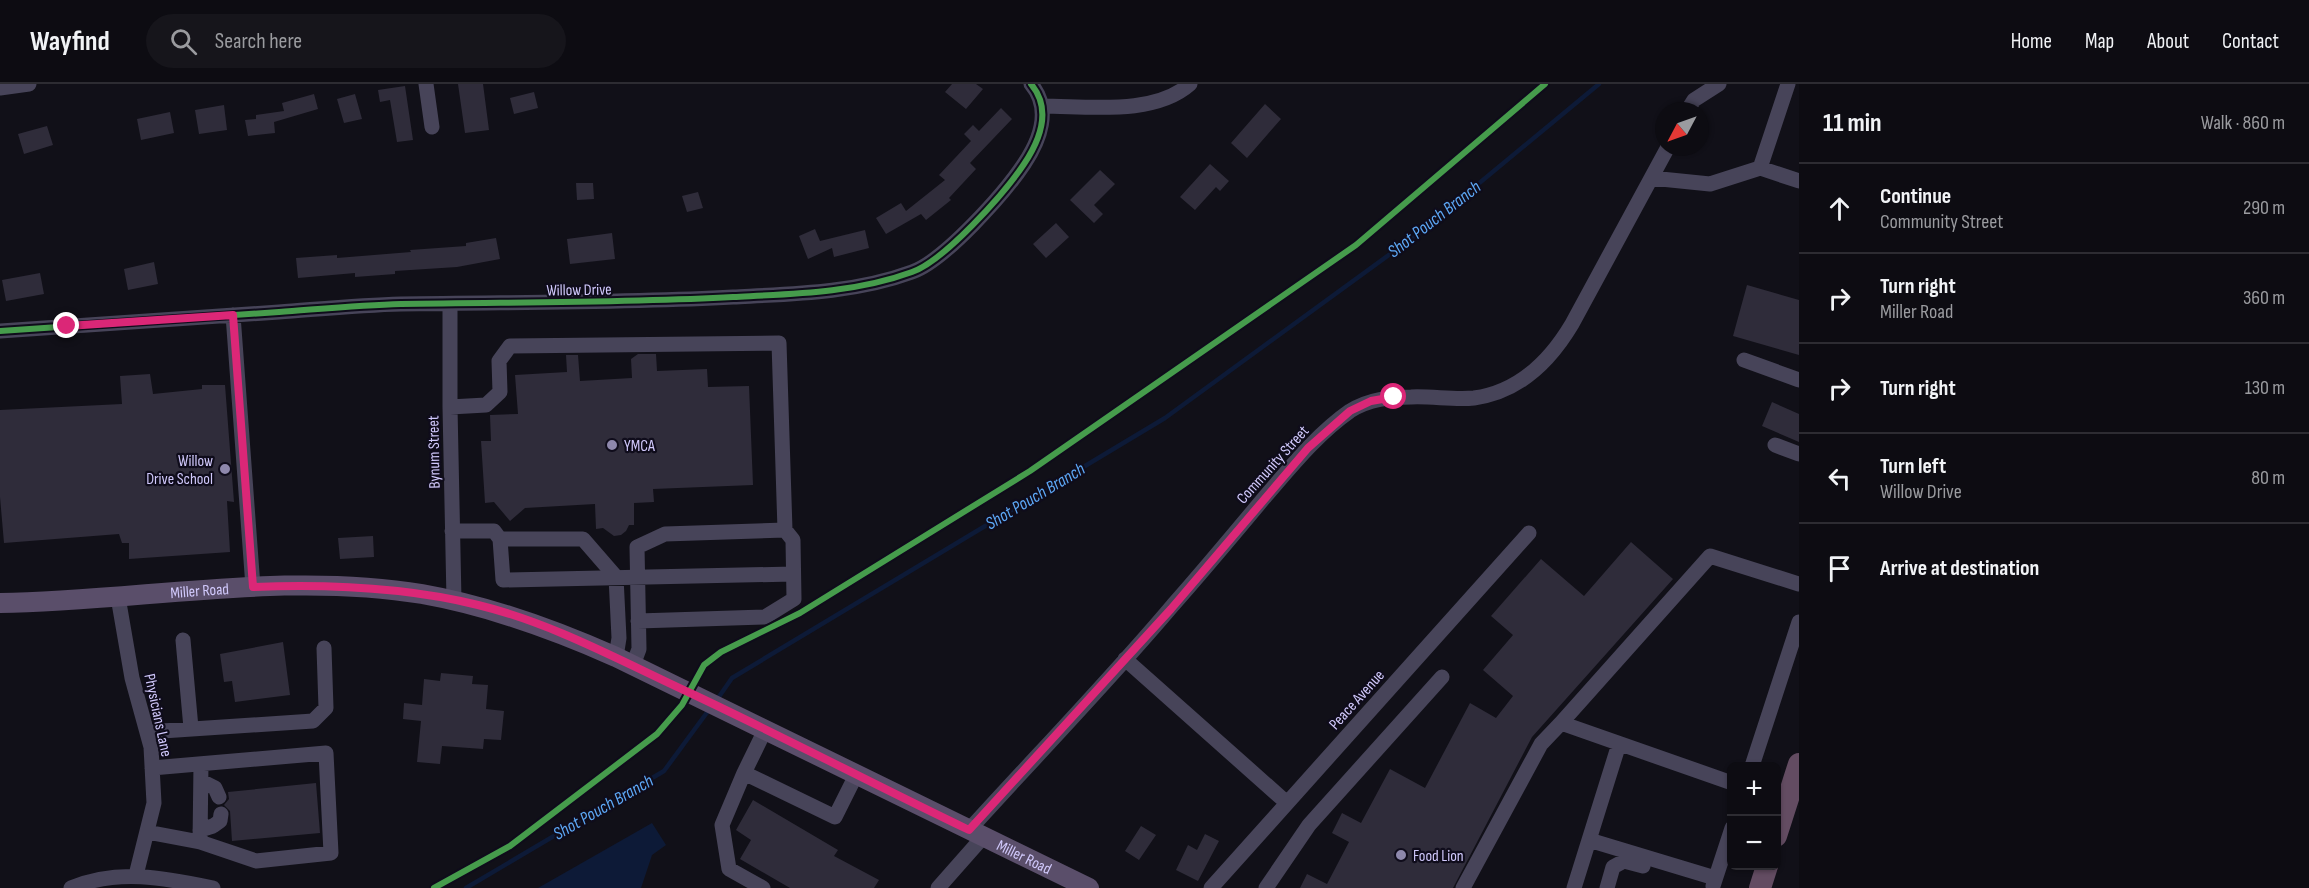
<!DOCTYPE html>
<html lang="en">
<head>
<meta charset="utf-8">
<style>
	:root { --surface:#0d0c12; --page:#16151b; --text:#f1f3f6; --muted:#9a9b9f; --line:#2d2c32 }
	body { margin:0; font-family:"Sofia Sans Condensed",sans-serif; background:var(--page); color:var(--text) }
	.controls { position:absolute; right:18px; bottom:18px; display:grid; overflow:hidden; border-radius:9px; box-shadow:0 2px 4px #0004 }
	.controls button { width:54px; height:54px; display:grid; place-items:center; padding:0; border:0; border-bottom:2px solid var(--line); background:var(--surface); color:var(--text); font:30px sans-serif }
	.compass { position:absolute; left:1655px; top:18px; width:54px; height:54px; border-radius:50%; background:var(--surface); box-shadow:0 2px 4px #0004; rotate:229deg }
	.stop { position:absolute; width:18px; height:18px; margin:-14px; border:4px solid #db2777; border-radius:50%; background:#fff }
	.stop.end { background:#db2777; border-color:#fff; box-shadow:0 2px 6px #0008 }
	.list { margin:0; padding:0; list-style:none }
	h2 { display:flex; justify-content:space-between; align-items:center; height:78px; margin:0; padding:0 24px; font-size:26px }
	h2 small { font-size:20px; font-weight:400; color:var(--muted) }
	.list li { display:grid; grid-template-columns:39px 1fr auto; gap:18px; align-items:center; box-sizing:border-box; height:90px; padding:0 24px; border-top:2px solid var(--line) }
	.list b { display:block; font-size:22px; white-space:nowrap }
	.list p { margin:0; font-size:20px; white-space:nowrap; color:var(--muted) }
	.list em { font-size:20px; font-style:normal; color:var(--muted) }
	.icon { flex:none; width:33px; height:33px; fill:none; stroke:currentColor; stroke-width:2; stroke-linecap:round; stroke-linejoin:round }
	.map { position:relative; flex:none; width:1799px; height:804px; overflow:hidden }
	header { display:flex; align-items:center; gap:36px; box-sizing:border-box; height:84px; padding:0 30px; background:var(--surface); border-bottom:2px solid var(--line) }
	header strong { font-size:28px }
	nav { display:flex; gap:33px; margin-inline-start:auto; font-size:21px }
	.search { width:420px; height:54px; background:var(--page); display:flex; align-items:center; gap:15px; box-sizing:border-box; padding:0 21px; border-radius:33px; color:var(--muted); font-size:22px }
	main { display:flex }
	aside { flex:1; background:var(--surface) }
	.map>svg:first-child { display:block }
	.water { fill:#0d1a37 }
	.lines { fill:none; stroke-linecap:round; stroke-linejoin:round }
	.stream { stroke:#0d1a37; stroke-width:4.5 }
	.building { fill:#2f2c3a }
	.minor { stroke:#474459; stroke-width:15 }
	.major { stroke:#5a4e6a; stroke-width:20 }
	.highway { stroke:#634c62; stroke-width:22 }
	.cycleway-casing { stroke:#0f0c1b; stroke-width:10 }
	.cycleway { stroke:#469c4c; stroke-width:6 }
	.route { stroke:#db2777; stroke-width:8 }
	.poi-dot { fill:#8e88ac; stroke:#0f0c1b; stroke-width:2 }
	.labels { text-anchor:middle; stroke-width:4.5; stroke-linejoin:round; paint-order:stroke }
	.street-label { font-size:16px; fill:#d1c9fc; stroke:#0f0c1b }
	.poi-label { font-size:16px; fill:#d1c9fc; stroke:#0f0c1b; text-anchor:start }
	.water-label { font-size:18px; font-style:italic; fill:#5da8f6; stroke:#0f0c1b }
</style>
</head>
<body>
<header>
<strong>Wayfind</strong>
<div class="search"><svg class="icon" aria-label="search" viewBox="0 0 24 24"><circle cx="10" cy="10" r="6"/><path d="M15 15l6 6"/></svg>Search here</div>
<nav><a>Home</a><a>Map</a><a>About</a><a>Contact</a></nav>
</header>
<main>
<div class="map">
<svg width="1799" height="804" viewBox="0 0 1799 804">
	<rect width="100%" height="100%" fill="#111018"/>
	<path class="water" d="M652,739L666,761L652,771L641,804H538Z"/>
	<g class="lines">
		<path class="stream" d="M716,617L732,594L1165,334L1419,149L1599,0
			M466,804L664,687L711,623"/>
	</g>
	<path class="building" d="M458,0H483L489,46L465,49Z
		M952,0H976L983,5L966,25L945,8Z
		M405,2L413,56L397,58L390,16L380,18L378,6Z
		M534,8L538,24L514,30L510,14Z
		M314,10L318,25L274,38L275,49L248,52L245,36L256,35V31L284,27L282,19Z
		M355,10L362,35L344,39L337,15Z
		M1265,20L1281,35L1247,74L1231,59Z
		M224,21L227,46L199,50L195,26Z
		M1001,24L1012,35L970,79L976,85L949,114L951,116L926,136L921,130L886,150L876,134L901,119L906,127L945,96L939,91L971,57L964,50L973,41L979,47Z
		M170,28L174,49L141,56L137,35Z
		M47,42L53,61L24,70L18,50Z
		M1210,80L1229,97L1220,107L1216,103L1195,126L1180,113Z
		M1100,86L1115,100L1094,121L1103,130L1094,139L1070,116Z
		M576,99H593L594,115L577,116Z
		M698,108L703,124L687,128L682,112Z
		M1056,139L1069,153L1046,174L1033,160Z
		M815,145L820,157L865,146L869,164L834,173L832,164L808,175L799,152Z
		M612,149L615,175L570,180L567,155Z
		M496,154L500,175L457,183L395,187V190L355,193V189L298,194L296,174L337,171V174L411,168L410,166L466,162V159Z
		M154,178L158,200L128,206L124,185Z
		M40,189L44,210L6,217L2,196Z
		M1747,201L1799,216V271L1733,252Z
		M638,270H656L657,287L707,285L708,303L749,302L753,401L653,405L654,418L634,419V441H629L626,447L621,451L614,452L603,444L596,445L595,420L525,424L510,437L494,418L485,419L481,357H491L490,331L518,330L515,291L567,288L566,271H578L580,297L632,294L631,275Z
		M150,290L153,310L202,305V301H225L234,418L227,417L230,468L129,475V459H122L119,450L4,459L0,413V326L122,320L120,292Z
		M1772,318L1799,330V358L1762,342Z
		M373,452L374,473L340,475L338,454Z
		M1631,458L1673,495L1532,653L1453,804H1300L1307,790L1327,800L1349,758L1332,749L1342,729L1361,739L1390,685L1425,704L1470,619L1496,634L1513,612L1483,586L1513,551L1491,532L1541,475L1584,512Z
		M283,558L290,611L235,618L232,597L224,598L220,570Z
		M441,589L473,592L472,600L488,601L486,625L504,627L501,656L484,655L483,665L442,662L440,680L417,678L421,637L403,635L404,619L422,621L424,595L440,597Z
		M316,699L320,749L232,757L230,727L224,721L229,715L228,708Z
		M753,716L838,766L834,772L879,796L874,804H790L740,775L751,756L736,746Z
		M1141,742L1156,751L1139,776L1125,767Z
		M1205,750L1219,757L1198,797L1176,786L1188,761L1197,766Z"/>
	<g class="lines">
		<path class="minor" d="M426,0L432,43
			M1788,0L1760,84L1799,97
			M0,4L29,0
			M1042,22C1088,22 1154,32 1190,0
			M1687,27L1694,16L1719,0
			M1651,94L1710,100L1760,84
			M450,220V323L454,516
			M233,231L253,503
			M0,247C93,240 186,234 279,228C320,225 361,221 401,220C512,218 623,219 733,213C793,210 855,209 912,188C944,177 1004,110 1024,80C1040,56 1052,25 1031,0
			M1744,276L1799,296
			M450,323L486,321L500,308L499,277L510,262L779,259L785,446L793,456L794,515L765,533L638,537
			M1775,361L1799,370
			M452,447H494L500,455
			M118,513L132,594L151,663L154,719L136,791
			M183,556L191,644
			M616,573L619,554L616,493L583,455H500L503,496L793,490
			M1125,575L1287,719
			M633,581L639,565L637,463L665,450L785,446
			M1561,639L1710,472L1799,500
			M147,648L313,637L326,624L324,564
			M1752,682L1799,538
			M744,689L765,646
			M201,697L215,704L219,713
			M200,746L213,742L220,737L221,730
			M969,746C1037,671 1108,598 1173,521C1204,486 1234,450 1264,414C1290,384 1317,350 1350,327C1369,315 1390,313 1411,313C1432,312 1454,316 1474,314C1519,308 1550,277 1572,240L1668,63
			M147,748L200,758L256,777L331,769L326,669L152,684
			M1589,756L1715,794
			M200,758L201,680
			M1713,802L1732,744
			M71,804C118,784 165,794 213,804
			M763,804L729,785L722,741L744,689L835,733L856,691
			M938,804L983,753
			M1211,804L1529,449
			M1266,804L1309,741L1442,593
			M1463,804L1541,660L1561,639L1732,699
			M1574,804L1619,660
			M1607,804L1613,783L1624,777L1643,782"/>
		<path class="major" id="s1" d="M0,519C140,517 283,487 422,510C490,522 553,545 616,573L1089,804"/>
		<path class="highway" d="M1776,752L1799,680
			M1760,804L1767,782"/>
		<g class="cycleway-casing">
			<path id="cycleway" d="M0,247C93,240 186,234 279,228C320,225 361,221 401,220C512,218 623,219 733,213C793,210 855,209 912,188C944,177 1004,110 1024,80C1040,56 1052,25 1031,0
				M434,804L510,762L657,650L682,621L704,581L721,568L800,529L1030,387L1356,161L1545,0"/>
		</g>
		<use href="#cycleway" class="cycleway"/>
	</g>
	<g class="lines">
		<path class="route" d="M67,242L233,231L253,503C328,500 405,503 478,521C552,539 619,576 688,608C782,652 875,701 969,746L1171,525L1308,364L1350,327L1371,317L1394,313"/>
	</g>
	<g class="poi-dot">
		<circle cx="612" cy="361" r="6"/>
		<circle cx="225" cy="385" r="6"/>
		<circle cx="1401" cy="771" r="6"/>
	</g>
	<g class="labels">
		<g class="street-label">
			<text transform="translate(579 205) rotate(-1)" y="6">Willow Drive</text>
			<text transform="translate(433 368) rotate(-91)" y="6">Bynum Street</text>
			<text transform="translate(1272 380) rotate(-48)" y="6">Community Street</text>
			<text dy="6" stroke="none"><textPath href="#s1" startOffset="200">Miller Road</textPath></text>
			<text transform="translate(1356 615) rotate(-48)" y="6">Peace Avenue</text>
			<text transform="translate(159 631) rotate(78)" y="6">Physicians Lane</text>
			<text dy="6" stroke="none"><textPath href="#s1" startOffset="1082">Miller Road</textPath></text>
		</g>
		<g class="poi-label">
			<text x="624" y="367">YMCA</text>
			<text x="213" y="382" text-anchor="end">Willow<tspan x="213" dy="18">Drive School</tspan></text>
			<text x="1413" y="777">Food Lion</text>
		</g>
		<g class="water-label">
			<text transform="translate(1434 135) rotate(-38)" y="6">Shot Pouch Branch</text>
			<text transform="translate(1035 412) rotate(-31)" y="6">Shot Pouch Branch</text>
			<text transform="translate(603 723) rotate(-30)" y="6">Shot Pouch Branch</text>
		</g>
	</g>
</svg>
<div class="controls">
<button>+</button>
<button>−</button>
</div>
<svg class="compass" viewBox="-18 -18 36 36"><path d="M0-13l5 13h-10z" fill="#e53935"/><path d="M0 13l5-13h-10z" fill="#9a9b9f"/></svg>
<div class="stop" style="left:1394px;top:313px"></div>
<div class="stop end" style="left:67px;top:242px"></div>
</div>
<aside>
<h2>11 min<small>Walk · 860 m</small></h2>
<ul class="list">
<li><svg class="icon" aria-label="ahead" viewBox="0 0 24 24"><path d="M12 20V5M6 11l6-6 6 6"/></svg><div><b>Continue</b><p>Community Street</p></div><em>290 m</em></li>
<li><svg class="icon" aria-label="right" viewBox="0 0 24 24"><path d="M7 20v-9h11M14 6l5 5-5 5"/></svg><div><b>Turn right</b><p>Miller Road</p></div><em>360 m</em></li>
<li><svg class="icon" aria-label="right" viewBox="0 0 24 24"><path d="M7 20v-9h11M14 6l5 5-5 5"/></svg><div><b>Turn right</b></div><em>130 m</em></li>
<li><svg class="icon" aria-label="left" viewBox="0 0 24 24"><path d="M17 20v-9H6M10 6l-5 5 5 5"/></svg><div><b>Turn left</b><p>Willow Drive</p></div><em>80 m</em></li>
<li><svg class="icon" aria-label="arrive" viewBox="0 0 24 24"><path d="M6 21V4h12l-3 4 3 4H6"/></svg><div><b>Arrive at destination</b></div></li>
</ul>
</aside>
</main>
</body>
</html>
